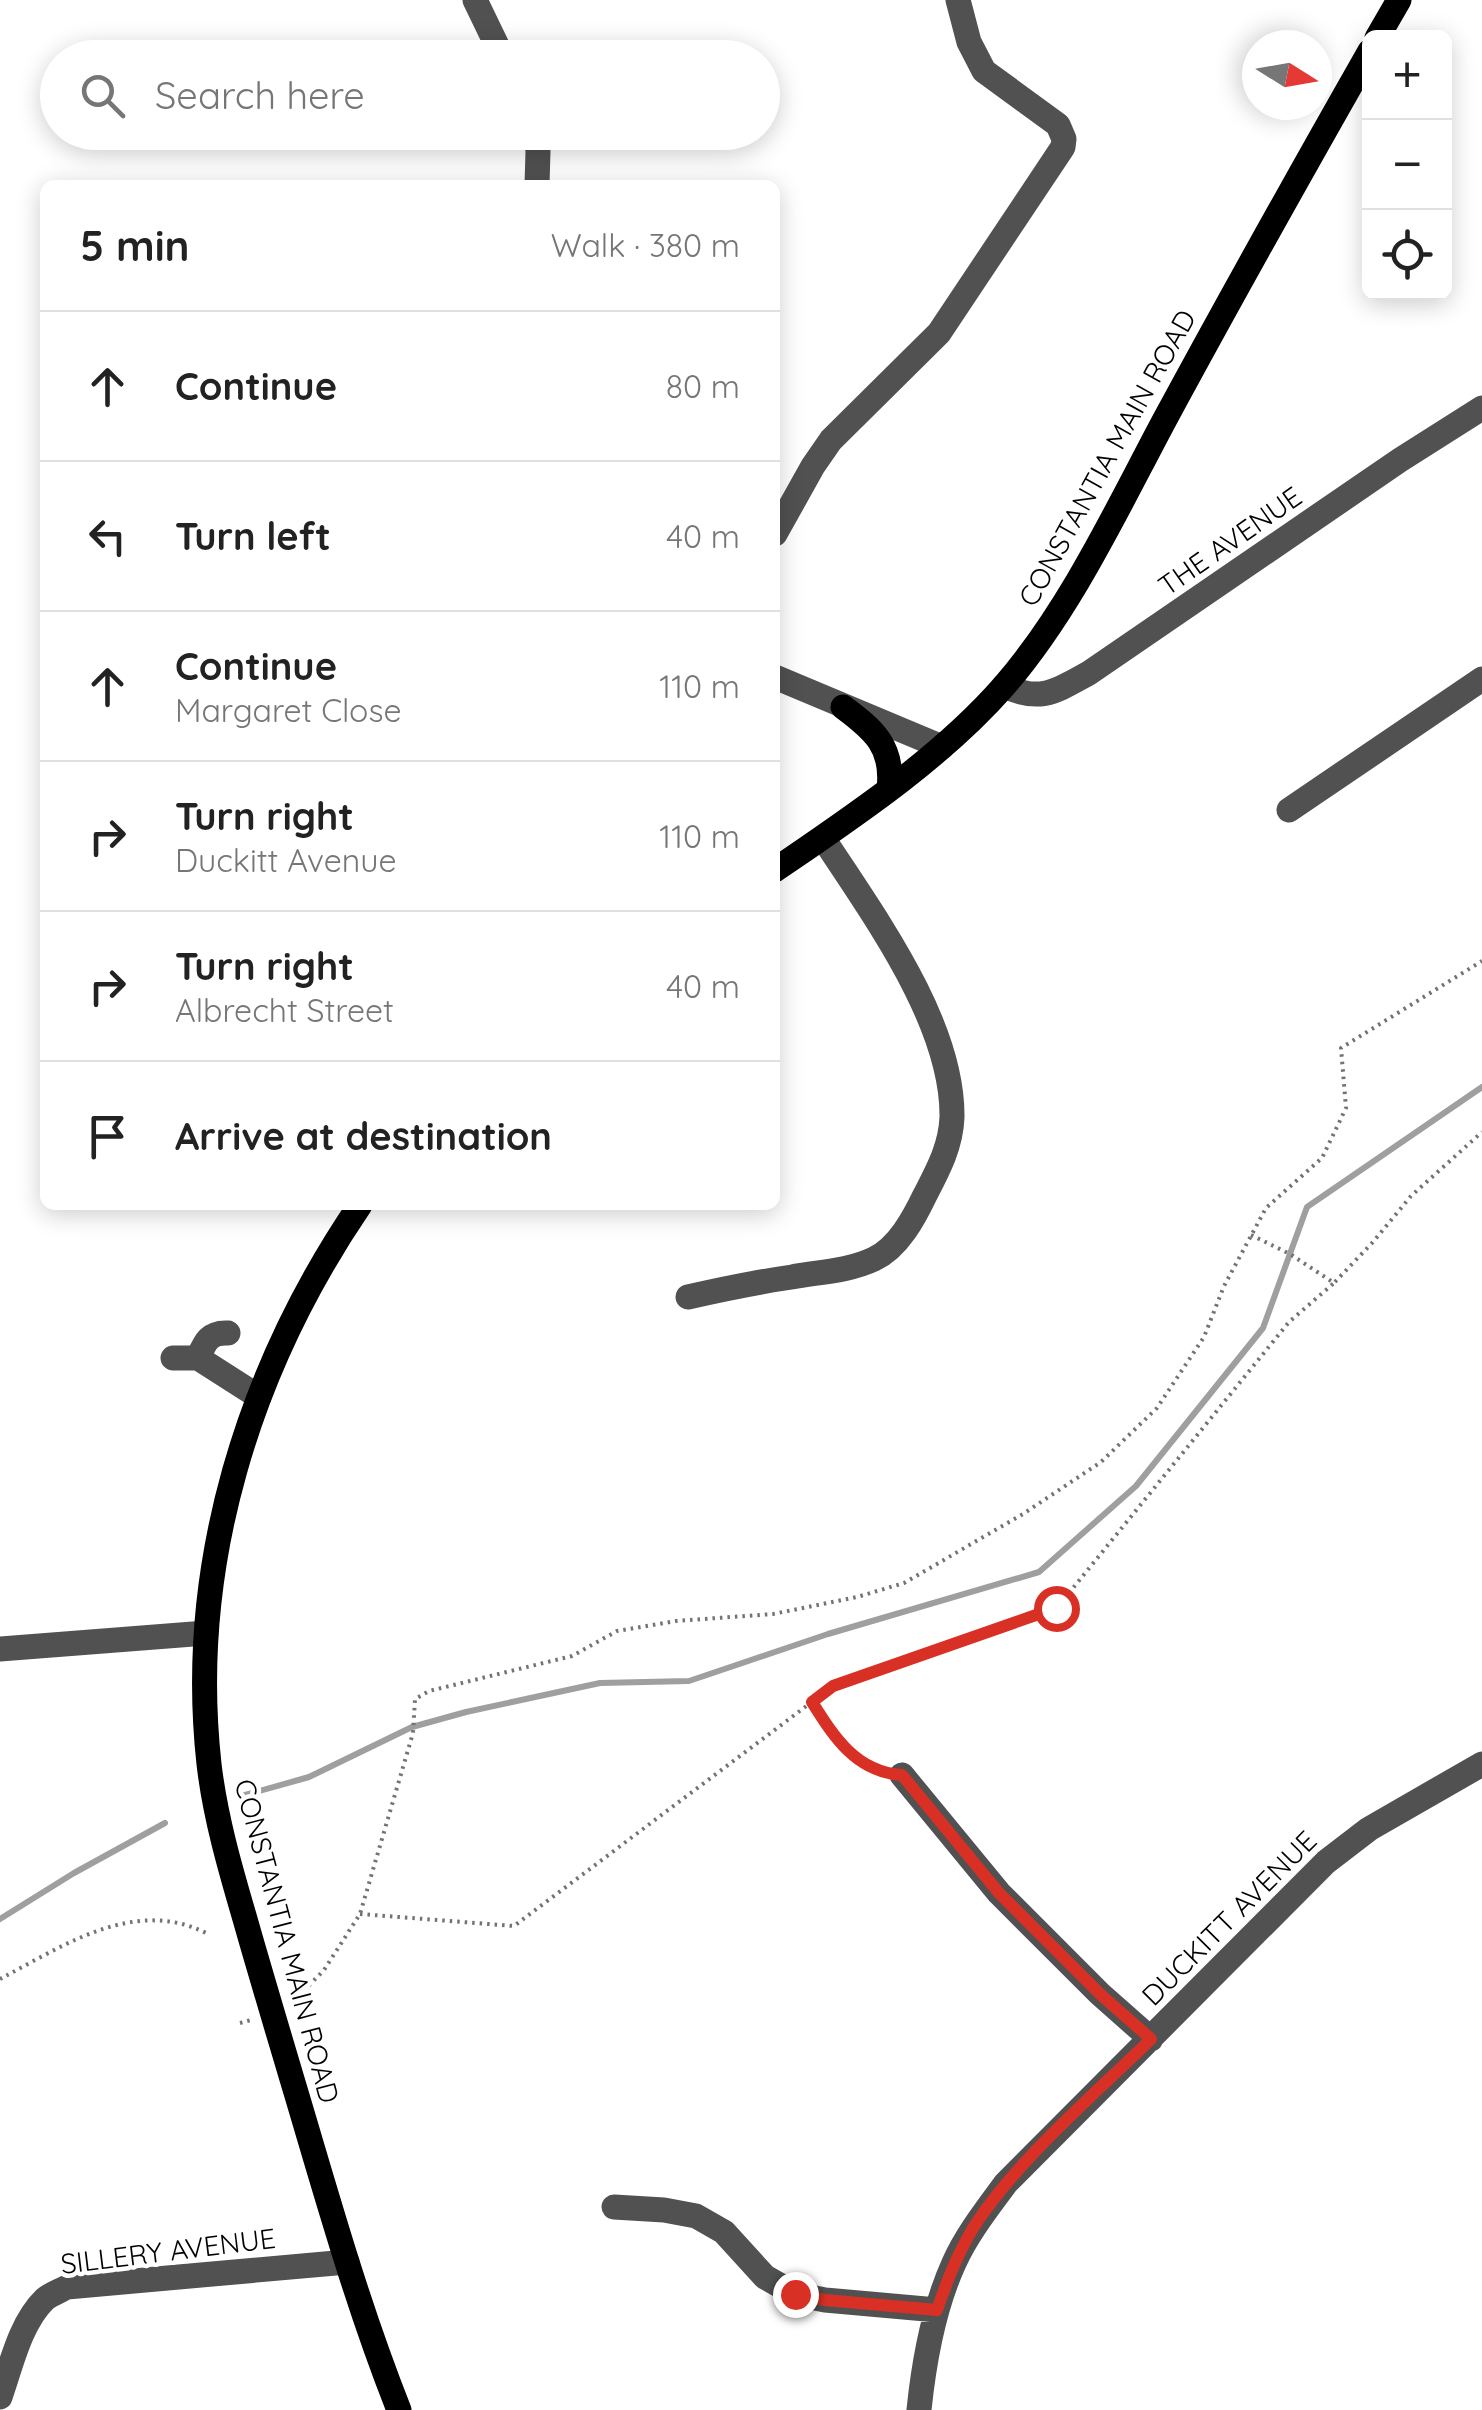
<!DOCTYPE html>
<html lang="en">
<head>
<meta charset="utf-8">
<style>
	:root { --surface:#fff; --page:#f2f2f2; --text:#222; --muted:#767676; --line:#e0e0e0 }
	body { margin:0; font-family:Quicksand,sans-serif; background:var(--page); color:var(--text) }
	.controls { position:absolute; right:30px; top:30px; display:grid; overflow:hidden; border-radius:15px; box-shadow:0 5px 25px #0003 }
	.controls button { width:90px; height:90px; display:grid; place-items:center; padding:0; border:0; border-bottom:2px solid var(--line); background:var(--surface); color:var(--text); font:50px sans-serif }
	.compass { position:absolute; left:1242px; top:30px; width:90px; height:90px; border-radius:50%; background:var(--surface); box-shadow:0 5px 25px #0003; rotate:101deg }
	.stop { position:absolute; width:30px; height:30px; margin:-22px; border:8px solid #d93025; border-radius:50%; background:#fff }
	.stop.end { background:#d93025; border-color:#fff; box-shadow:0 2px 10px #0008 }
	.list { margin:0; padding:0; list-style:none }
	h2 { display:flex; justify-content:space-between; align-items:center; height:130px; margin:0; padding:0 40px; font-size:42px }
	h2 small { font-size:32px; font-weight:400; color:var(--muted) }
	.list li { display:grid; grid-template-columns:65px 1fr auto; gap:30px; align-items:center; box-sizing:border-box; height:150px; padding:0 40px; border-top:2px solid var(--line) }
	.list b { display:block; font-size:38px; white-space:nowrap }
	.list p { margin:0; font-size:32px; white-space:nowrap; color:var(--muted) }
	.list em { font-size:32px; font-style:normal; color:var(--muted) }
	.icon { flex:none; width:55px; height:55px; fill:none; stroke:currentColor; stroke-width:2; stroke-linecap:round; stroke-linejoin:round }
	.map { position:relative; flex:none; width:1482px; height:2410px; overflow:hidden }
	.search { position:absolute; background:var(--surface); box-shadow:0 5px 25px #0003; left:40px; top:40px; width:740px; height:110px; display:flex; align-items:center; gap:25px; box-sizing:border-box; padding:0 35px; border-radius:55px; color:var(--muted); font-size:38px }
	.panel { position:absolute; background:var(--surface); box-shadow:0 5px 25px #0003; left:40px; top:180px; width:740px; height:1030px; border-radius:15px }
	.map>svg:first-child { display:block }
	.lines { fill:none; stroke-linecap:round; stroke-linejoin:round }
	.stream { stroke:#9f9f9f; stroke-width:6 }
	.path { stroke:#737373; stroke-width:4; stroke-dasharray:2.5 5; stroke-linecap:butt }
	.minor { stroke:#515151; stroke-width:25 }
	.major { stroke:#000; stroke-width:25 }
	.route { stroke:#d93025; stroke-width:12 }
	.labels { text-anchor:middle; stroke-width:9; stroke-linejoin:round; paint-order:stroke }
	.street-label { font-size:28px; fill:#000; stroke:#fff }
</style>
</head>
<body>
<div class="map">
<svg width="1482" height="2410" viewBox="0 0 1482 2410">
	<rect width="100%" height="100%" fill="#fff"/>
	<g class="lines">
		<path class="stream" d="M238,1797L309,1777L412,1727L466,1712L600,1683L689,1681L828,1634L1039,1572L1136,1486L1263,1328L1307,1207L1482,1087
			M0,1919L74,1873L165,1823"/>
		<path class="path" d="M1251,1235L1290,1254L1334,1283L1373,1242L1411,1196L1482,1132
			M811,1702C830,1731 848,1756 880,1772
			M360,1914L514,1926L833,1686L1056,1609L1289,1322L1334,1283
			M0,1979C63,1946 134,1897 206,1933
			M293,2002L324,1970L360,1914L413,1733L415,1699L429,1691L572,1656L617,1631L676,1621L773,1614L857,1597L904,1583L1023,1514L1101,1462L1157,1408L1204,1337L1224,1286L1266,1208L1322,1158L1346,1108L1341,1048L1482,961
			M240,2023L251,2020"/>
		<path class="minor" d="M475,0L503,58
			M535,132L538,151L537,185
			M775,534L813,466L831,440L939,333L1063,147L1064,139L1058,125L984,71L969,42L958,0
			M775,677L942,747
			M1004,686C1041,703 1056,691 1089,673L1400,460L1482,408
			M1289,810L1482,679
			M688,1297C723,1289 757,1282 792,1277C819,1272 849,1271 874,1259C898,1248 914,1218 925,1195C938,1170 951,1146 952,1117C953,1022 873,915 823,838
			M173,1358H198L259,1397
			M198,1358C205,1342 209,1332 228,1333
			M0,1649L206,1633
			M902,1775L999,1893L1100,1994L1151,2039
			M614,2207L664,2210L696,2216L724,2232L765,2277L795,2294L825,2300L937,2310
			M0,2397C11,2366 20,2323 45,2299C51,2294 60,2291 67,2287L347,2262
			M919,2410C924,2361 933,2309 954,2263C967,2234 987,2209 1006,2183L1326,1862L1369,1829L1482,1764"/>
		<path class="major" d="M1377,38L1399,0
			M843,707C874,730 894,747 889,789
			M775,870C854,816 941,758 1004,686C1070,610 1117,509 1164,421C1231,297 1300,174 1370,51
			M360,1205C249,1368 187,1565 209,1764C215,1816 230,1868 245,1919C260,1972 276,2025 292,2079C325,2189 356,2302 399,2410"/>
	</g>
	<g class="lines">
		<path class="route" d="M795,2294L825,2300L937,2310C948,2278 960,2247 979,2219C1024,2154 1095,2094 1151,2039L1100,1994L999,1893L902,1775C856,1772 834,1737 812,1702L833,1686L1056,1608"/>
	</g>
	<g class="labels">
		<g class="street-label">
			<text transform="translate(1107 458) rotate(-61)" y="10">CONSTANTIA MAIN ROAD</text>
			<text transform="translate(1230 541) rotate(-35)" y="10">THE AVENUE</text>
			<text transform="translate(1229 1918) rotate(-45)" y="10">DUCKITT AVENUE</text>
			<text transform="translate(287 1941) rotate(75)" y="10">CONSTANTIA MAIN ROAD</text>
			<text transform="translate(168 2251) rotate(-7)" y="10">SILLERY AVENUE</text>
		</g>
	</g>
</svg>
<div class="controls">
<button>+</button>
<button>−</button>
<button><svg class="icon" aria-label="locate" viewBox="0 0 24 24"><circle cx="12" cy="12" r="6"/><path d="M12 2v4M12 18v4M2 12h4M18 12h4"/></svg></button>
</div>
<svg class="compass" viewBox="-18 -18 36 36"><path d="M0-13l5 13h-10z" fill="#e53935"/><path d="M0 13l5-13h-10z" fill="#767676"/></svg>
<div class="stop" style="left:1056px;top:1608px"></div>
<div class="stop end" style="left:795px;top:2294px"></div>
<div class="search"><svg class="icon" aria-label="search" viewBox="0 0 24 24"><circle cx="10" cy="10" r="6"/><path d="M15 15l6 6"/></svg>Search here</div>
<section class="panel">
<h2>5 min<small>Walk · 380 m</small></h2>
<ul class="list">
<li><svg class="icon" aria-label="ahead" viewBox="0 0 24 24"><path d="M12 20V5M6 11l6-6 6 6"/></svg><div><b>Continue</b></div><em>80 m</em></li>
<li><svg class="icon" aria-label="left" viewBox="0 0 24 24"><path d="M17 20v-9H6M10 6l-5 5 5 5"/></svg><div><b>Turn left</b></div><em>40 m</em></li>
<li><svg class="icon" aria-label="ahead" viewBox="0 0 24 24"><path d="M12 20V5M6 11l6-6 6 6"/></svg><div><b>Continue</b><p>Margaret Close</p></div><em>110 m</em></li>
<li><svg class="icon" aria-label="right" viewBox="0 0 24 24"><path d="M7 20v-9h11M14 6l5 5-5 5"/></svg><div><b>Turn right</b><p>Duckitt Avenue</p></div><em>110 m</em></li>
<li><svg class="icon" aria-label="right" viewBox="0 0 24 24"><path d="M7 20v-9h11M14 6l5 5-5 5"/></svg><div><b>Turn right</b><p>Albrecht Street</p></div><em>40 m</em></li>
<li><svg class="icon" aria-label="arrive" viewBox="0 0 24 24"><path d="M6 21V4h12l-3 4 3 4H6"/></svg><div><b>Arrive at destination</b></div></li>
</ul>
</section>
</div>
</body>
</html>
